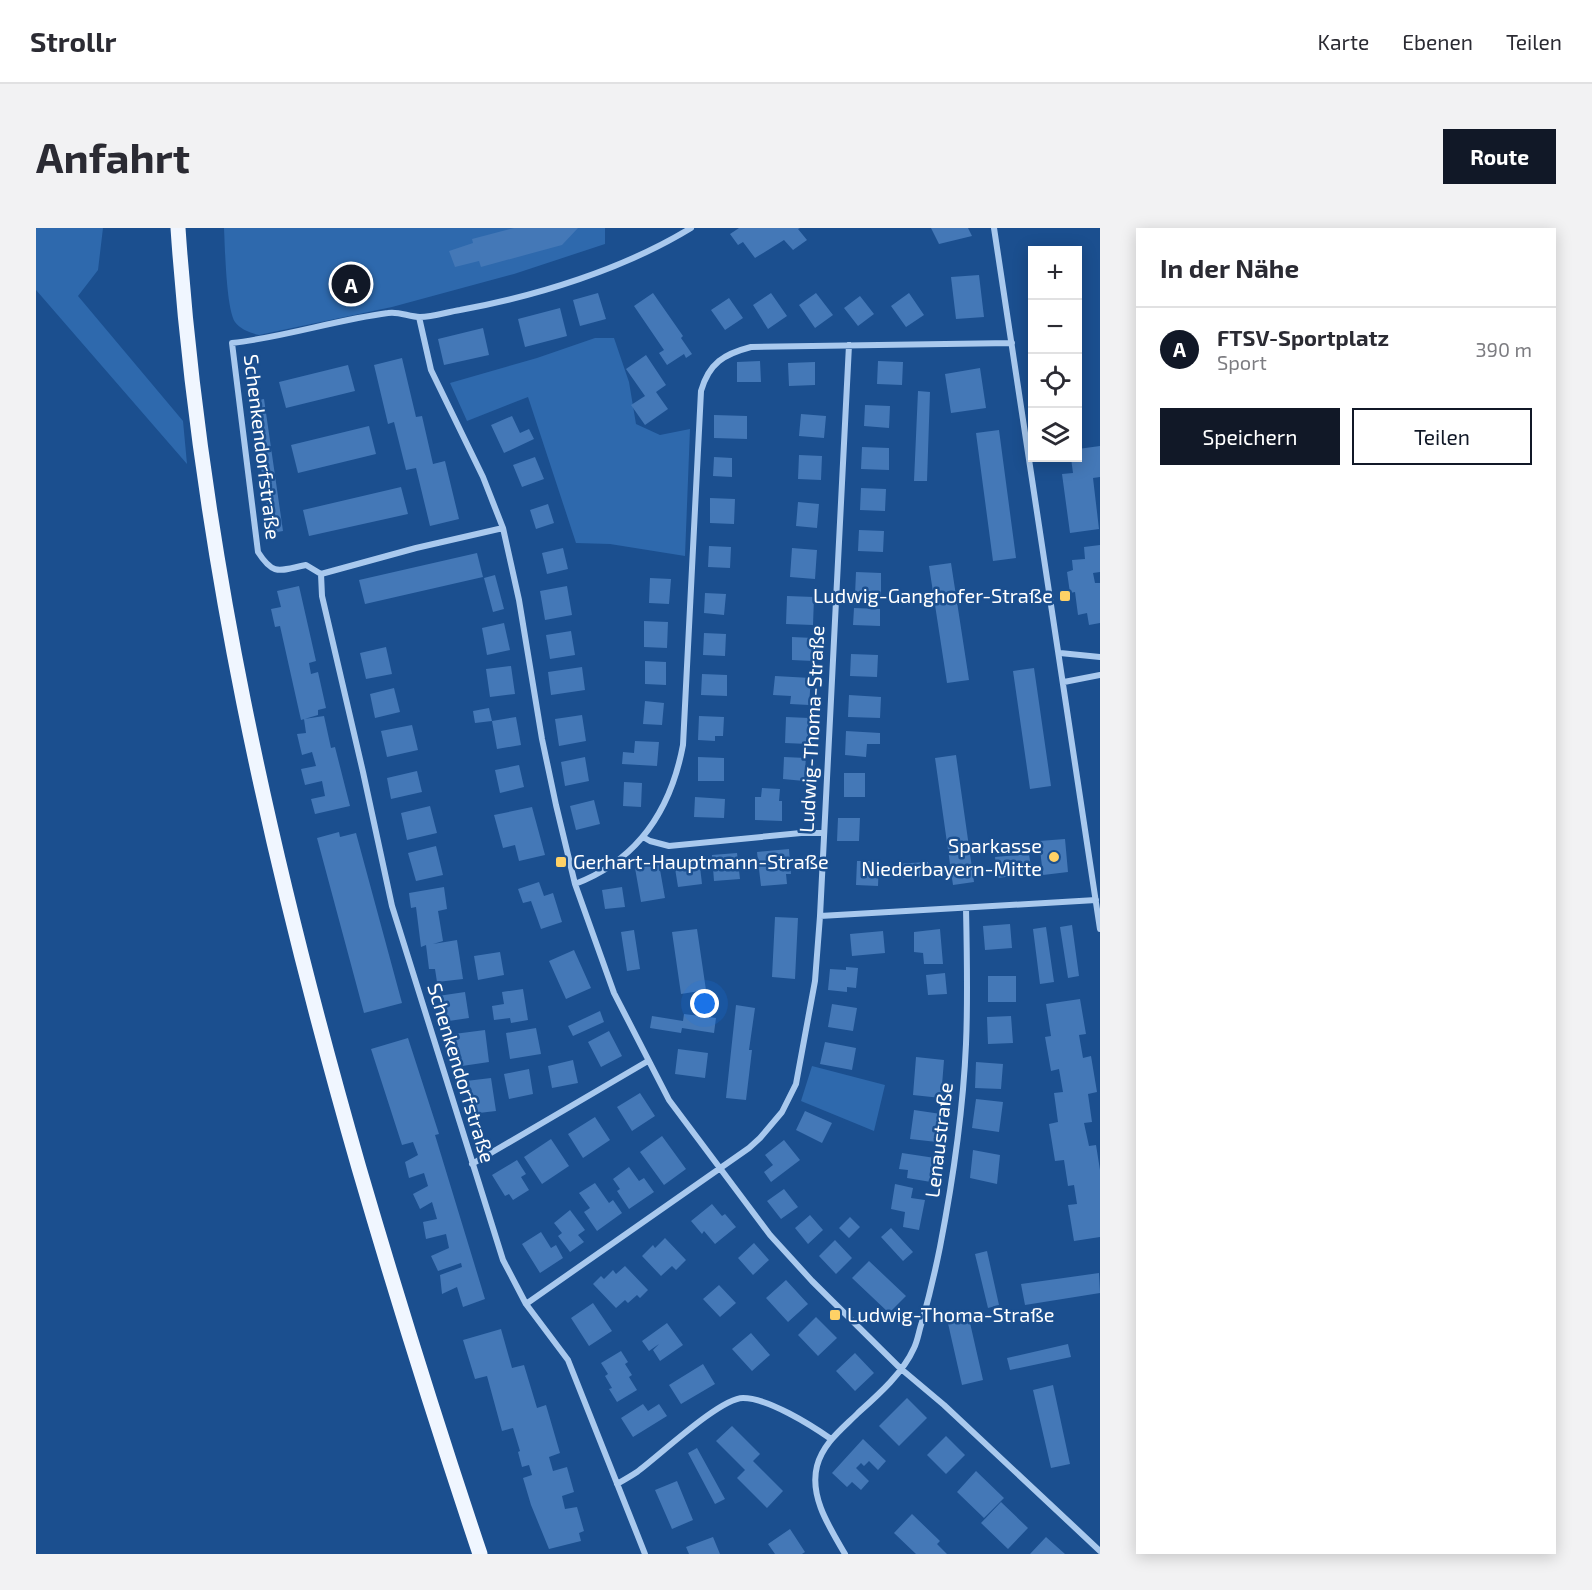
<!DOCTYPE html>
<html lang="de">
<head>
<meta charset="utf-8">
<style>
	:root { --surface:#fff; --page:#f2f2f3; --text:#2b2b33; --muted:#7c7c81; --line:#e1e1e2; --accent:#111827 }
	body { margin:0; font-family:"Exo 2",sans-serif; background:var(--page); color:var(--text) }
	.controls { position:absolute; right:18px; top:18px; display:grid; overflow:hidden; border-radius:0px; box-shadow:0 3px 15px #0003 }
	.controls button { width:54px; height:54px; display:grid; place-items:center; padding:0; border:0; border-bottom:2px solid var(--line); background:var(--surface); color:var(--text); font:30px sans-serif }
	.you { position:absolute; left:669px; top:776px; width:21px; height:21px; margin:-15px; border:4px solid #fff; border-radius:50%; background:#1a73e8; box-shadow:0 0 0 9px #1a73e833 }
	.badge { display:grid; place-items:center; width:39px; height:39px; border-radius:50%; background:var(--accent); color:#fff; font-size:20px; font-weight:700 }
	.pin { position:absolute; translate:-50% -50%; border:3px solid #fff; box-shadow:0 2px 6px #0006 }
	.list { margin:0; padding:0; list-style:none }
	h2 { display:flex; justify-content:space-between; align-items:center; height:78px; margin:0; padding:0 24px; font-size:26px }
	h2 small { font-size:20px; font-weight:400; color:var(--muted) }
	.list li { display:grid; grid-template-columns:39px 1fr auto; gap:18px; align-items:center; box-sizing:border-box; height:84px; padding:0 24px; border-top:2px solid var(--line) }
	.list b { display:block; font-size:22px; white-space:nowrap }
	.list p { margin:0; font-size:20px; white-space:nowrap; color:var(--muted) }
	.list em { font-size:20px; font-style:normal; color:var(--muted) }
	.actions { display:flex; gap:12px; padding:18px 24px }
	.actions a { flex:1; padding:14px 0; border:2px solid var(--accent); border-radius:0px; text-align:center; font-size:21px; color:var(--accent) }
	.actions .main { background:var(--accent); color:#fff }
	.icon { flex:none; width:33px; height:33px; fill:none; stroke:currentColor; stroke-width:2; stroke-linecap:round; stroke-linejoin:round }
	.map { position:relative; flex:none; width:1064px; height:1326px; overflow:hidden; border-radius:0px }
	header { display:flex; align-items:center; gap:36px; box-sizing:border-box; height:84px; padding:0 30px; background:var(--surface); border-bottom:2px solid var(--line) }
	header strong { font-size:28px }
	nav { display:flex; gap:33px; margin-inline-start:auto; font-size:21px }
	.intro { display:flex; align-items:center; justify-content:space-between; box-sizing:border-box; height:144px; padding:0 36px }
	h1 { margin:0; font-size:42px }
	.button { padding:15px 27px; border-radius:0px; background:var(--accent); color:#fff; font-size:21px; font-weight:700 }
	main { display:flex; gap:36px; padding:0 36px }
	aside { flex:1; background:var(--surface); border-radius:0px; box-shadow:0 3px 15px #0003 }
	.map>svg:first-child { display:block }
	.green { fill:#2e69ad }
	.building { fill:#4478b7 }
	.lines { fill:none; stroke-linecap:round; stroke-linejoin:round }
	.street { stroke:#a9c9ee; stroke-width:6 }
	.primary { stroke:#f0f6ff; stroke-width:15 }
	.poi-dot { fill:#ffd166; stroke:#1b4f8f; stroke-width:2 }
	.labels { text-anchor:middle; stroke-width:5; stroke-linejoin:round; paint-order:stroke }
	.street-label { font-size:20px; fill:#fff; stroke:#1b4f8f }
	.poi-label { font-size:20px; fill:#fff; stroke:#1b4f8f; text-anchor:end }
</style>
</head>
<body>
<header>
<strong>Strollr</strong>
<nav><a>Karte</a><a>Ebenen</a><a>Teilen</a></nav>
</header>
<div class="intro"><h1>Anfahrt</h1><a class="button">Route</a></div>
<main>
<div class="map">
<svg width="1064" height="1326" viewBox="0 0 1064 1326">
	<rect width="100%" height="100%" fill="#1b4f8f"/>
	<path class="green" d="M0,0H67L62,42L42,68L147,193L151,236L0,62Z
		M188,0H569V16L478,46L356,79L223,107C214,105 204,101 199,94C190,80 189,18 188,0Z
		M559,110H578L593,154L600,196L624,207L654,201L649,328L574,316L540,315L492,169L431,193L414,155L501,130Z
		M776,838L849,857L838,903L765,873Z"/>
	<path class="building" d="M478,0H542L526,17L445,39L443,33L419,39L413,23L437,15L436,11Z
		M703,0H764L762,1L771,12L757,22L748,12L719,30L707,14L702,17L694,6Z
		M895,0H932L936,8L903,16Z
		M943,47L948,89L920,91L915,49Z
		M562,65L570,91L544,98L537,72Z
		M617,65L647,108L645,110L656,126L650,130L648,126L631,137L623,125L628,122L598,78Z
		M735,65L751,88L732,101L717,77Z
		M780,65L797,87L779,100L763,77Z
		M873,65L888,87L870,99L855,78Z
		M824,68L838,86L822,98L808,80Z
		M693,70L707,90L689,102L675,82Z
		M524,80L531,108L489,119L482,91Z
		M447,100L453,127L408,137L402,111Z
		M610,127L630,157L620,164L632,181L609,197L595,177L609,168L590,141Z
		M366,130L380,189L386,188L397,236L409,233L423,291L394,298L380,240L370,242L358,194L352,196L338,137Z
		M724,133L725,154H701V134Z
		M842,133L867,134L866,157L841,156Z
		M779,134V157L753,158L752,135Z
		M312,137L319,163L250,180L243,154Z
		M944,140L950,180L915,185L909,146Z
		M882,163L894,164L891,253H878Z
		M228,171L247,303L235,305L215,173Z
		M829,177L854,178L853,200L828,198Z
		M765,186L790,188L788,210L763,208Z
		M678,187L711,188V211L678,210Z
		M476,188L484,205L493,201L498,211L468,225L455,197Z
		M333,198L340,226L262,245L255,217Z
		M963,202L980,330L957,333L940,205Z
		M1064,218V249L1057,250L1063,301L1034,305L1026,246L1037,245L1035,230H1042V221Z
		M826,219L853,220V242L825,241Z
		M763,227L786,228L785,252L762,251Z
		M499,229L508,251L486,259L477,237Z
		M678,229L696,230V249L677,248Z
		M365,259L372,286L273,308L267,282Z
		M825,260L850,261L849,283L824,282Z
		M674,270L699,271L698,296L674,295Z
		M762,274L783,276L781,300L760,298Z
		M512,276L518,295L500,301L494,282Z
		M823,302L848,303L847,324L822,323Z
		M1064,317V344L1057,345L1059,355H1064V395L1053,397L1051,385L1042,387L1039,364L1034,365L1031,344L1037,342L1036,332L1049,331L1048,319Z
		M673,318L695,319L694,340L672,339Z
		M527,320L532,341L511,346L506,325Z
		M756,320L781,322L779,351L754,349Z
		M441,325L447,349L329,376L323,352Z
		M915,335L933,452L911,455L893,338Z
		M820,344L845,345V368L819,367Z
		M459,347L468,381L457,384L448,350Z
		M614,350L635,351L633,376L613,375Z
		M263,358L280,433L273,435L275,446L282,444L290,480L282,482V487L265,492L244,398L239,399L235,381L245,379L241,363Z
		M531,358L536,387L509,392L504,363Z
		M669,365L690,366L688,387L668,385Z
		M751,368L778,369L777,397L750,396Z
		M818,380L844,381V398L817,397Z
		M608,393L632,394L631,420L608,419Z
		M468,395L474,422L451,427L446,400Z
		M535,403L539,427L514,431L510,407Z
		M668,405L690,406L689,428L667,427Z
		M756,409L777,410V433L756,432Z
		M350,419L356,446L330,451L324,425Z
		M815,426L842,427L841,449L814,448Z
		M609,433L630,434V457L609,456Z
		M475,438L479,466L454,469L450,441Z
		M546,439L549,462L515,467L512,444Z
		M998,440L1015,558L994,561L977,443Z
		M666,446L691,447V468L665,467Z
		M739,448L775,450L773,477L754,476L755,468L737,467Z
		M358,460L364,484L339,490L334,466Z
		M813,467L845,469L844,490L812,489Z
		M609,473L628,475L626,497L607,496Z
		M453,480L456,493L439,495L437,483Z
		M546,487L550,513L523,518L519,491Z
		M288,488L295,520L299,519L314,578L279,586L275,571L289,568L286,553L269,557L265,541L280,538L276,524L266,527L261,506L270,505L268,491Z
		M663,488L688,489L687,508H679V513L662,512Z
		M480,489L485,517L461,521L456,493Z
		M750,489L773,490L772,516L749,515Z
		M376,497L382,522L351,529L345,503Z
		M810,503L844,505V516H831L830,529L809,527Z
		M599,513L623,514L621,538L586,536L587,524L598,525Z
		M920,527L938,654L917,657L899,530Z
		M549,529L553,553L529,558L525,534Z
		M662,529L688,530V553H662Z
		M748,529L770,530L768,553L747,551Z
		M483,537L488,559L464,565L459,542Z
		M381,543L386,564L355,571L351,550Z
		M808,545H829V569H808Z
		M588,554L606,555L605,579L587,578Z
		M726,560L744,561L743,573H746V593L719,592V569H725Z
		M659,569L689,571L688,590L658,589Z
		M558,572L564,596L540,602L534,578Z
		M394,578L401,605L371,612L365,585Z
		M496,579L509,627L483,633L479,617L467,620L458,587Z
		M802,590H824L823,613H801Z
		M303,604L304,609L320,605L366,775L328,785L281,610Z
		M1029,611L1032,644L1007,647L1003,613Z
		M400,618L407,647L380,653L372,625Z
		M753,621L755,646H750L751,656L725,658L721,624Z
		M701,625L704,651L678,653L676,627Z
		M993,626L996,646L961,650L959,629Z
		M663,630L666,656L642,659L638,634Z
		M821,633H843L842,658L820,657Z
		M892,634L893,648L859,650L858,636Z
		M623,636L629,670L605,674L599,640Z
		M503,654L508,668L517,665L526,694L505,701L495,673L487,675L482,661Z
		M408,659L411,681L402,683L407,713L397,716L421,712L427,751L401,754L399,741H393L390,717L385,719L380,679L375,680L373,665Z
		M586,659L589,679L569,681L566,662Z
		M739,689L762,690L759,751L736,749Z
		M974,696L976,720L949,722L947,698Z
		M1036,697L1043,748L1032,750L1024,699Z
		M1010,699L1018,754L1004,756L997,701Z
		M661,701L670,762L645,766L636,704Z
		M904,701L907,736H888L887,725L878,724V704Z
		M598,702L604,741L591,743L585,704Z
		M847,703L849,725L816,728L814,706Z
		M538,722L555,760L530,771L513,733Z
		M464,724L468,747L442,752L438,728Z
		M810,739L822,740L820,760L811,759V764L792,762L794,741L810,742Z
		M909,745L911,766L892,767L890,747Z
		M952,748H980V774H952Z
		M487,761L492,792L475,795L474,790L458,792L456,778L468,776L466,764Z
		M429,764L433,790L406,794L402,768Z
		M1044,771L1050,806L1043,807L1047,830L1055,828L1061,864L1052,866L1056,894L1048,895L1053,918L1060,917L1064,942V1009L1038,1013L1032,977L1041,976L1038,957L1032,958L1028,932L1019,933L1013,896L1022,894L1018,865L1027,864L1023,841L1015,843L1009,809L1015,808L1010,776Z
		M796,776L821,780L817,803L792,799Z
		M700,777L719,780L713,822H716L710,872L690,870Z
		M564,783L568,794L537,808L532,798Z
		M648,786L680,790L678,805L646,800L645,805L614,800L616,788L647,793Z
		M975,788L977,815L952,816L951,789Z
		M500,800L505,826L474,831L470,805Z
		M449,802L453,834L426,838L424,823H420L418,806Z
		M573,803L586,828L565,839L552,814Z
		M372,810L403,906L399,907L449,1071L427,1079L421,1059L406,1066L404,1047L426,1039L425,1035L402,1043L395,1028L413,1020L410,1006L390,1011L387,994L401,991L396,974L384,981L377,966L392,958L388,945L373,950L369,934L382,927L377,914L366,917L335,821Z
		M789,814L820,820L816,842L784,836Z
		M642,821L672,825L669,850L639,846Z
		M880,829L908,832L905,870L877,867Z
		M537,832L542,855L516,860L512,838Z
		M940,834L967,836L965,861L939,860Z
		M493,841L497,866L473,871L468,846Z
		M455,850L460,883L434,886L430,853Z
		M604,865L619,888L596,903L581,879Z
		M940,871L967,874L963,904L936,900Z
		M878,882L905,886L901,914L874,911Z
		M769,883L796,895L786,915L760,902Z
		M559,889L574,912L547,930L532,906Z
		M626,908L650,941L628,957L604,924Z
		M515,911L533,938L506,956L488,929Z
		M748,912L764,932L735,954L728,944L737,937L729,927Z
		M937,922L964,927L961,956L934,950Z
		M866,925L899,930L895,954L871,950L872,942L863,941Z
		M481,932L490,946L485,949L493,962L477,972L473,966L469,968L456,947Z
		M593,939L603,953L608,950L618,964L593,981L581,963L584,961L577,951Z
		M559,955L573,975L577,972L586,985L561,1003L548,984L554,980L543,965Z
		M859,956L877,960L875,970L889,972L883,1002L867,999L869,984L855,981Z
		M748,961L762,979L745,991L731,973Z
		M676,976L686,988L689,986L700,999L679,1016L668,1003L666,1006L655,993Z
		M534,982L549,1002L542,1007L548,1014L534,1024L522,1008L526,1005L518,995Z
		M774,987L787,1002L772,1016L759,1000Z
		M814,989L824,999L813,1010L803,1000Z
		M855,1000L877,1024L867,1033L845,1009Z
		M505,1004L515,1020L520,1017L527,1030L504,1045L486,1016Z
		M629,1010L650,1032L640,1042L636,1038L625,1048L606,1028L617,1017L619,1020Z
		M799,1012L816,1030L800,1046L783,1028Z
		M718,1015L733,1032L717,1047L702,1030Z
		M951,1023L963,1077L952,1080L939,1026Z
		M833,1033L870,1068L853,1085L816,1050Z
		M589,1038L612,1062L604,1070L601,1067L592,1075L589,1072L580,1080L557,1056L565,1048L568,1051L577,1042L580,1046Z
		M1063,1045L1064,1065L989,1077L985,1056Z
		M750,1052L772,1076L752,1094L730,1070Z
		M683,1057L700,1075L684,1089L667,1071Z
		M557,1075L576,1103L553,1118L535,1090Z
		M932,1086L947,1152L926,1157L911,1091Z
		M780,1089L801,1110L782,1128L762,1107Z
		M631,1095L647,1117L624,1133L617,1122L623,1116L613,1123L606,1113Z
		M465,1101L476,1140L488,1137L501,1180L510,1177L524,1225L513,1229L517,1243L531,1239L538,1264L526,1268L529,1281L541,1279L548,1303L543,1305L545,1313L513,1321L495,1277L487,1250L496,1247L493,1237L486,1239L482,1224L484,1223L477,1200L466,1203L451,1148L439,1151L427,1112Z
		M715,1105L734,1127L716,1143L696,1121Z
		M1032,1116L1035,1129L974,1142L971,1130Z
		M585,1123L592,1134L589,1136L596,1147L593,1149L601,1162L581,1174L573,1161L576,1160L569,1148L572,1146L565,1135Z
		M819,1125L838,1145L819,1163L800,1143Z
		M667,1136L679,1156L645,1176L633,1157Z
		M1017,1157L1034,1236L1015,1240L997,1162Z
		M871,1170L891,1190L863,1218L843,1198Z
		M607,1176L612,1183L623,1176L631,1188L597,1209L585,1190Z
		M696,1198L724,1226L717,1233L747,1263L731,1280L701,1250L709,1242L680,1213Z
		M910,1208L929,1227L910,1246L891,1227Z
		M827,1211L850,1233L842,1242L833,1233L828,1238L825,1235L820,1240L833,1253L825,1262L816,1254L811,1259L796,1245Z
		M661,1220L689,1271L679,1276L652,1225Z
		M940,1243L968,1270L948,1290L921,1264Z
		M641,1253L657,1292L636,1301L619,1262Z
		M965,1274L992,1300L972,1321L945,1295Z
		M876,1286L904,1313L901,1316L911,1326H880L858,1305Z
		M754,1301L769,1324L766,1326H739L732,1316Z
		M677,1309L684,1326H653L650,1319Z
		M1010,1309L1029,1326H994Z"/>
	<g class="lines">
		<path class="street" d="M958,0L1064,701
			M383,89L395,142L447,249L467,300L483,372L506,511L520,577L539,656L578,765L633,872L734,1007L776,1053L864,1140L908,1177L1064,1323
			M467,300L380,320L285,346L286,368L327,544L356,678L467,1032L490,1076L532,1132L609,1326
			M285,346L270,337C244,342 238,349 222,324L196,115C249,109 299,92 352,85C363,83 373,89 384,89C397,89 411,84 424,82C501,68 588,41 655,0
			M1024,425L1064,429
			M1028,454L1064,447
			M607,609L614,613L633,618L765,605H787
			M539,656C602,632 635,581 647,517L665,163C673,135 688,126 715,119L976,115
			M784,688L1060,672
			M436,936L612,833
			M490,1076L713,920L724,910L746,884L760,856L779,753L784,688L813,117
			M581,1256C588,1252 595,1248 601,1244C623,1228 684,1170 707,1170C732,1170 775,1197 795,1211
			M809,1326C794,1300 773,1269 781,1238C787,1215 806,1201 822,1185C842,1167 867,1145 878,1120C882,1112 883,1102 886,1094C893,1069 899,1044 904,1019C917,952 927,885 930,816C932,771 931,726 930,680"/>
		<path class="primary" d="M142,0C164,319 235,633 323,940C361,1070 401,1198 444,1326"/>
	</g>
	<g class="poi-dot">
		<rect x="1023" y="362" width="12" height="12" rx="3"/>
		<circle cx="1018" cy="629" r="6"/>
		<rect x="519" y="628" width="12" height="12" rx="3"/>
		<rect x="793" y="1081" width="12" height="12" rx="3"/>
	</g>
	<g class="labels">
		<g class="street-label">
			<text transform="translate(226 219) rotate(83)" y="7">Schenkendorfstraße</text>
			<text transform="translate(776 501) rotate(-87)" y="7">Ludwig-Thoma-Straße</text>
			<text transform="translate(425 845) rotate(73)" y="7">Schenkendorfstraße</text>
			<text transform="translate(903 912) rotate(-83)" y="7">Lenaustraße</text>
		</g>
		<g class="poi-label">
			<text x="1017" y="375">Ludwig-Ganghofer-Straße</text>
			<text x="1006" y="625">Sparkasse<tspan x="1006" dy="23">Niederbayern-Mitte</tspan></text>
			<text x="537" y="641" text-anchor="start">Gerhart-Hauptmann-Straße</text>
			<text x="811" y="1094" text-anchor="start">Ludwig-Thoma-Straße</text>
		</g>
	</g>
</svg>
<div class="controls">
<button>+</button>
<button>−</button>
<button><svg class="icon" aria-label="locate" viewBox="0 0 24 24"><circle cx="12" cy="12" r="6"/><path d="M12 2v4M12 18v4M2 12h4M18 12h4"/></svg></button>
<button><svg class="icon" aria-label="layers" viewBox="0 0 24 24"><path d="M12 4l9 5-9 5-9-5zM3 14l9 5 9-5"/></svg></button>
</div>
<div class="you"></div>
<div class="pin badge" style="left:315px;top:56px">A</div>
</div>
<aside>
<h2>In der Nähe<small></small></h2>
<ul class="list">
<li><span class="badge">A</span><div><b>FTSV-Sportplatz</b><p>Sport</p></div><em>390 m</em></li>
</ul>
<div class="actions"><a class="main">Speichern</a><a>Teilen</a></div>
</aside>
</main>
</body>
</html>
